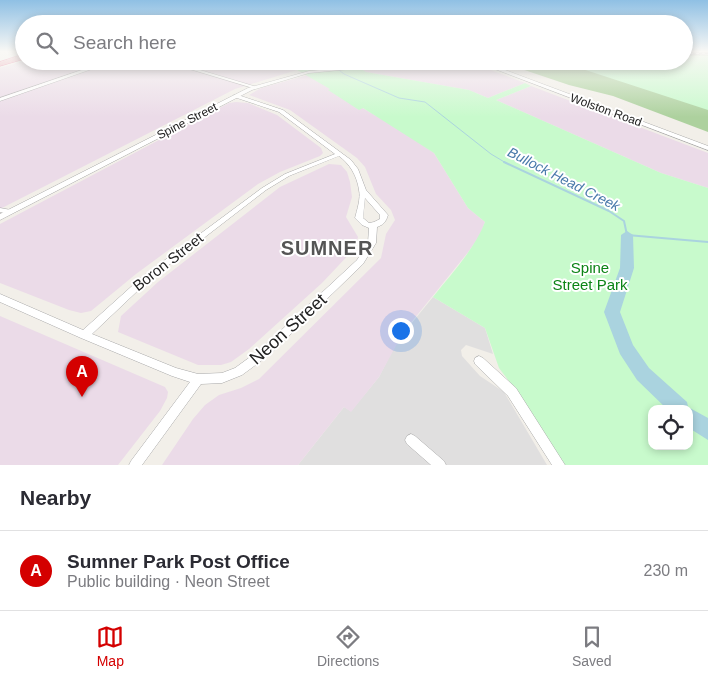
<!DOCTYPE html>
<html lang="en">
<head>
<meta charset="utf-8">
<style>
	:root { --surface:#fff; --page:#f7f7f7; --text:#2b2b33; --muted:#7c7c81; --line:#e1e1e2; --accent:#d40000 }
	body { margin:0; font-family:Arial,sans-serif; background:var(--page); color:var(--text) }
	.controls { position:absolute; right:15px; bottom:15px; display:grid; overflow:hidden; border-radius:10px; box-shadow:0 2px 8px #0003 }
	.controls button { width:45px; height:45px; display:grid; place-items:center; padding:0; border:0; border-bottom:1px solid var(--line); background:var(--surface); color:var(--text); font:25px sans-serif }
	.you { position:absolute; left:400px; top:330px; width:18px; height:18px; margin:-12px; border:4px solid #fff; border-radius:50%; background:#1a73e8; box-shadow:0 0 0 8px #1a73e833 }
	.badge { display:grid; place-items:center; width:32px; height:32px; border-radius:50%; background:var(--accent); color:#fff; font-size:16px; font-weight:700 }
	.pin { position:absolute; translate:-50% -41px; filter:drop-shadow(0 1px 2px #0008) }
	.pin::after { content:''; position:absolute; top:26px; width:18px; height:15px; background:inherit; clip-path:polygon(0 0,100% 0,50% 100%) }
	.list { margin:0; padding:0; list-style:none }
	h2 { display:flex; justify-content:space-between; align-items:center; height:65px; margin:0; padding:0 20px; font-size:21px }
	h2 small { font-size:16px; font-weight:400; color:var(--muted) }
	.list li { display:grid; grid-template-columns:32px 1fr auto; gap:15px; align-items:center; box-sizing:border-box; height:80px; padding:0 20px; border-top:1px solid var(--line) }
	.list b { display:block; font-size:19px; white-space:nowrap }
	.list p { margin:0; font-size:16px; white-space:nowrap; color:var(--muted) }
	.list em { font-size:16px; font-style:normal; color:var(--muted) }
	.icon { flex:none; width:28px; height:28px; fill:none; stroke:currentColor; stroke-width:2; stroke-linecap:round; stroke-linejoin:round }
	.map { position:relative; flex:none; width:708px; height:465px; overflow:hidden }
	.search { position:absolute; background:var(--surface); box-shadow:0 2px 8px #0003; left:15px; right:15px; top:15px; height:55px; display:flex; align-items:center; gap:12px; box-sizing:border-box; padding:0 18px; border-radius:28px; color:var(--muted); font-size:19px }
	.sheet { height:145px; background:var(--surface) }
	nav { display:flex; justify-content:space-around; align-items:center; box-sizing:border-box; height:70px; border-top:1px solid var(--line); background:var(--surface); font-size:14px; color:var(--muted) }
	nav a { display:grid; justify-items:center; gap:2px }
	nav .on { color:var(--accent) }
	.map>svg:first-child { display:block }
	.residential { fill:#e0dfdf }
	.industrial { fill:#ebdbe8 }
	.forest { fill:#add19e }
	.park { fill:#c8facc; fill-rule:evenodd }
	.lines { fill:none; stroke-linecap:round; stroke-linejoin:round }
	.stream-far1 { stroke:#aad3df; stroke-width:1 }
	.stream { stroke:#aad3df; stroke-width:2 }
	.river { fill:#aad3df; fill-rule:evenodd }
	.minor-casing { stroke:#a9a9a9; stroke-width:1 }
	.tertiary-casing { stroke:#a9a9a9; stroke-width:1 }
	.motorway-casing { stroke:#dc2a67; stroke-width:1 }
	.minor { fill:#fff; fill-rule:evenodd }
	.tertiary { fill:#fff; fill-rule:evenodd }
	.motorway { fill:#e892a2; fill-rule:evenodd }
	.rail-casing { stroke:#707070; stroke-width:2.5 }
	.rail { stroke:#fff; stroke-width:1; stroke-dasharray:3; stroke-linecap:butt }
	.labels { text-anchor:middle; stroke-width:4; stroke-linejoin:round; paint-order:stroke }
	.far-street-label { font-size:12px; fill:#222; stroke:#fff }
	.far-water-label { font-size:14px; font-style:italic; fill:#4a7aab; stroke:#fff }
	.street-label { font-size:15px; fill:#222; stroke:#fff }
	.park-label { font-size:15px; fill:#0c8416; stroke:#fff }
	.near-street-label { font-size:18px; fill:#222; stroke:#fff }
	.district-label { font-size:20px; font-weight:bold; letter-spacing:1px; fill:#555; stroke:#fff }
</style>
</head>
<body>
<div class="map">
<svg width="708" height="465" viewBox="0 0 708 465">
	<rect width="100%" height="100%" fill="#f2efe9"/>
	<path class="residential" d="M433,297L485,328L493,354L466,345L461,350L462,356L480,376L504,392L547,465H298L344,407L351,411L379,377L397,341Z"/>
	<path class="industrial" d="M24,61H290L297,70L235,89L0,209V68Z
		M353,61H467L525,83L488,98L469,90L366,72L359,69L352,63Z
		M308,75L411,137L434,153L468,208L485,222L480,235L469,251L397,340L398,342L379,377L351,412L344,407L298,465H162L193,419L205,405L219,395L241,388L259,379L381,258L386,234L395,220L391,210L376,194L365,167L357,158L290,110L249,95L261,88Z
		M531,86L708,153V188L661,173L496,100Z
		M236,102L248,103L277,115L321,148L323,153L320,156L280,172L258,184L136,274L91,311L81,313L69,310L0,283V224L229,103Z
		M329,164L341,165L347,172L350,182L352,197L346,217L358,237L355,248L322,283L249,349L231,362L221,365H198L118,332L121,316L158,282L280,187Z
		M0,316L165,387L168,392L167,398L160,411L118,465H0Z"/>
	<path class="forest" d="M684,55H708V132L613,96L569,85L498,61H684Z"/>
	<path class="park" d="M684,56H708V110L558,61H684Z
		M290,61H353L352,63L366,72L469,90L488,98L525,83L531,86L496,100L661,173L708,188V465H564L518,393L499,368L485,328L433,297C452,273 474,250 485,222L468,208L434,153L363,108L359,110L328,90L330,89L297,70ZM652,409H689V446H652Z"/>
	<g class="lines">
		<path class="stream-far1" d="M327,61L344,74L399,98L425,102L491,154L506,163"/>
		<path class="stream" d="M504,162L609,211L624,221L627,235L708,242"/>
		<path class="river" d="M627,231L633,235L634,268L620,312L633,345L649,368L687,402L688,407L708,418V440L689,428V409H667L637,380L620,354L604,312L620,268L621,235Z"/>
		<g class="minor-casing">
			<path id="minor" d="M108,61H115L0,101V98Z
				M163,61H170L257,87L253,88Z
				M234,95H238L283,110L351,160L358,169L366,190L388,215C386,222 383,225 377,227L376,243L363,264L269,355L242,375L222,383L201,384L142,465H129L131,461L190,382L172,376L81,338L0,302V294L83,330L142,277L262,188L285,174L335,154L279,112L234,97ZM339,156C350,164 357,176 359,190C361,198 357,210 355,218L362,225L369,228L368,243L357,260L261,349L235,368L222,373L198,374L176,368L92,334L148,281L266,190L289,176ZM365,198L380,215V219L374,222L369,223L363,218Z
				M0,208L11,210L12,212L8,214L0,212Z
				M479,356L483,358L516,388L565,465H552L508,396L475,364L474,361L475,358Z
				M411,434L415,436L444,461L446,465H431L407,444L405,440L407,436Z"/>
		</g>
		<g class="tertiary-casing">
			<path id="tertiary" d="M380,61H389L361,68L309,73L252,90L0,220V214L248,88L309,71L361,66Z
				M474,61H481L708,146V150Z"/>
		</g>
		<g class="motorway-casing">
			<path id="motorway" d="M21,55H24V59L0,66V62Z"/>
		</g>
		<use href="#minor" class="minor"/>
		<use href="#tertiary" class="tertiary"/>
		<use href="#motorway" class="motorway"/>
		<g class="rail-casing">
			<path id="rail" d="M684,54L708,53"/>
		</g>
		<use href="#rail" class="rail"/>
	</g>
	<linearGradient id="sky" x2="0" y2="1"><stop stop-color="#8fc0e4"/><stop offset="0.44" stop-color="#f9f8f5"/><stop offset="1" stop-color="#f9f8f5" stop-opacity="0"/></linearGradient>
	<rect width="708" height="117" fill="url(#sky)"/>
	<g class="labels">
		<g class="far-street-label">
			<text transform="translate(606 110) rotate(20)" y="4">Wolston Road</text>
			<text transform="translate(187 121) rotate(-27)" y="4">Spine Street</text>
		</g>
		<g class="far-water-label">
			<text transform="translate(564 179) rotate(27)" y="5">Bullock Head Creek</text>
		</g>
		<g class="street-label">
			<text transform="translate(168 262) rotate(-38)" y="5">Boron Street</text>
		</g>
		<g class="park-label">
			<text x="590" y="273">Spine<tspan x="590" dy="17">Street Park</tspan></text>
		</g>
		<g class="near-street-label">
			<text transform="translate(288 329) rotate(-42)" y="6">Neon Street</text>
		</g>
		<g class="district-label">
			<text x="327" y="255">SUMNER</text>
		</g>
	</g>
</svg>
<div class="controls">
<button><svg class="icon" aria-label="locate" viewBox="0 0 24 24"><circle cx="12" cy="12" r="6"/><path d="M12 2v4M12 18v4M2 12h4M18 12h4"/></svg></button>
</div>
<div class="you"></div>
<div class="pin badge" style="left:82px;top:397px">A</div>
<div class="search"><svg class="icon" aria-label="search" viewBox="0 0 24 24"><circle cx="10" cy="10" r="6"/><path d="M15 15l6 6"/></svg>Search here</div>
</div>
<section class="sheet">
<h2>Nearby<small></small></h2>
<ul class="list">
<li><span class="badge">A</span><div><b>Sumner Park Post Office</b><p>Public building · Neon Street</p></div><em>230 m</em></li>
</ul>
</section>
<nav>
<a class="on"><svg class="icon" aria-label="map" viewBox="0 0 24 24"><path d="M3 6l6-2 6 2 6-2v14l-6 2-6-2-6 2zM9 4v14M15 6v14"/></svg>Map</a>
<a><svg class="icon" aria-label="directions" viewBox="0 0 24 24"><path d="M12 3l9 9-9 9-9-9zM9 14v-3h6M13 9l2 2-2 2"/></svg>Directions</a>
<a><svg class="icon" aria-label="saved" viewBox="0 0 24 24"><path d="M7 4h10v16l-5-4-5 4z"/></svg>Saved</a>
</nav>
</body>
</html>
